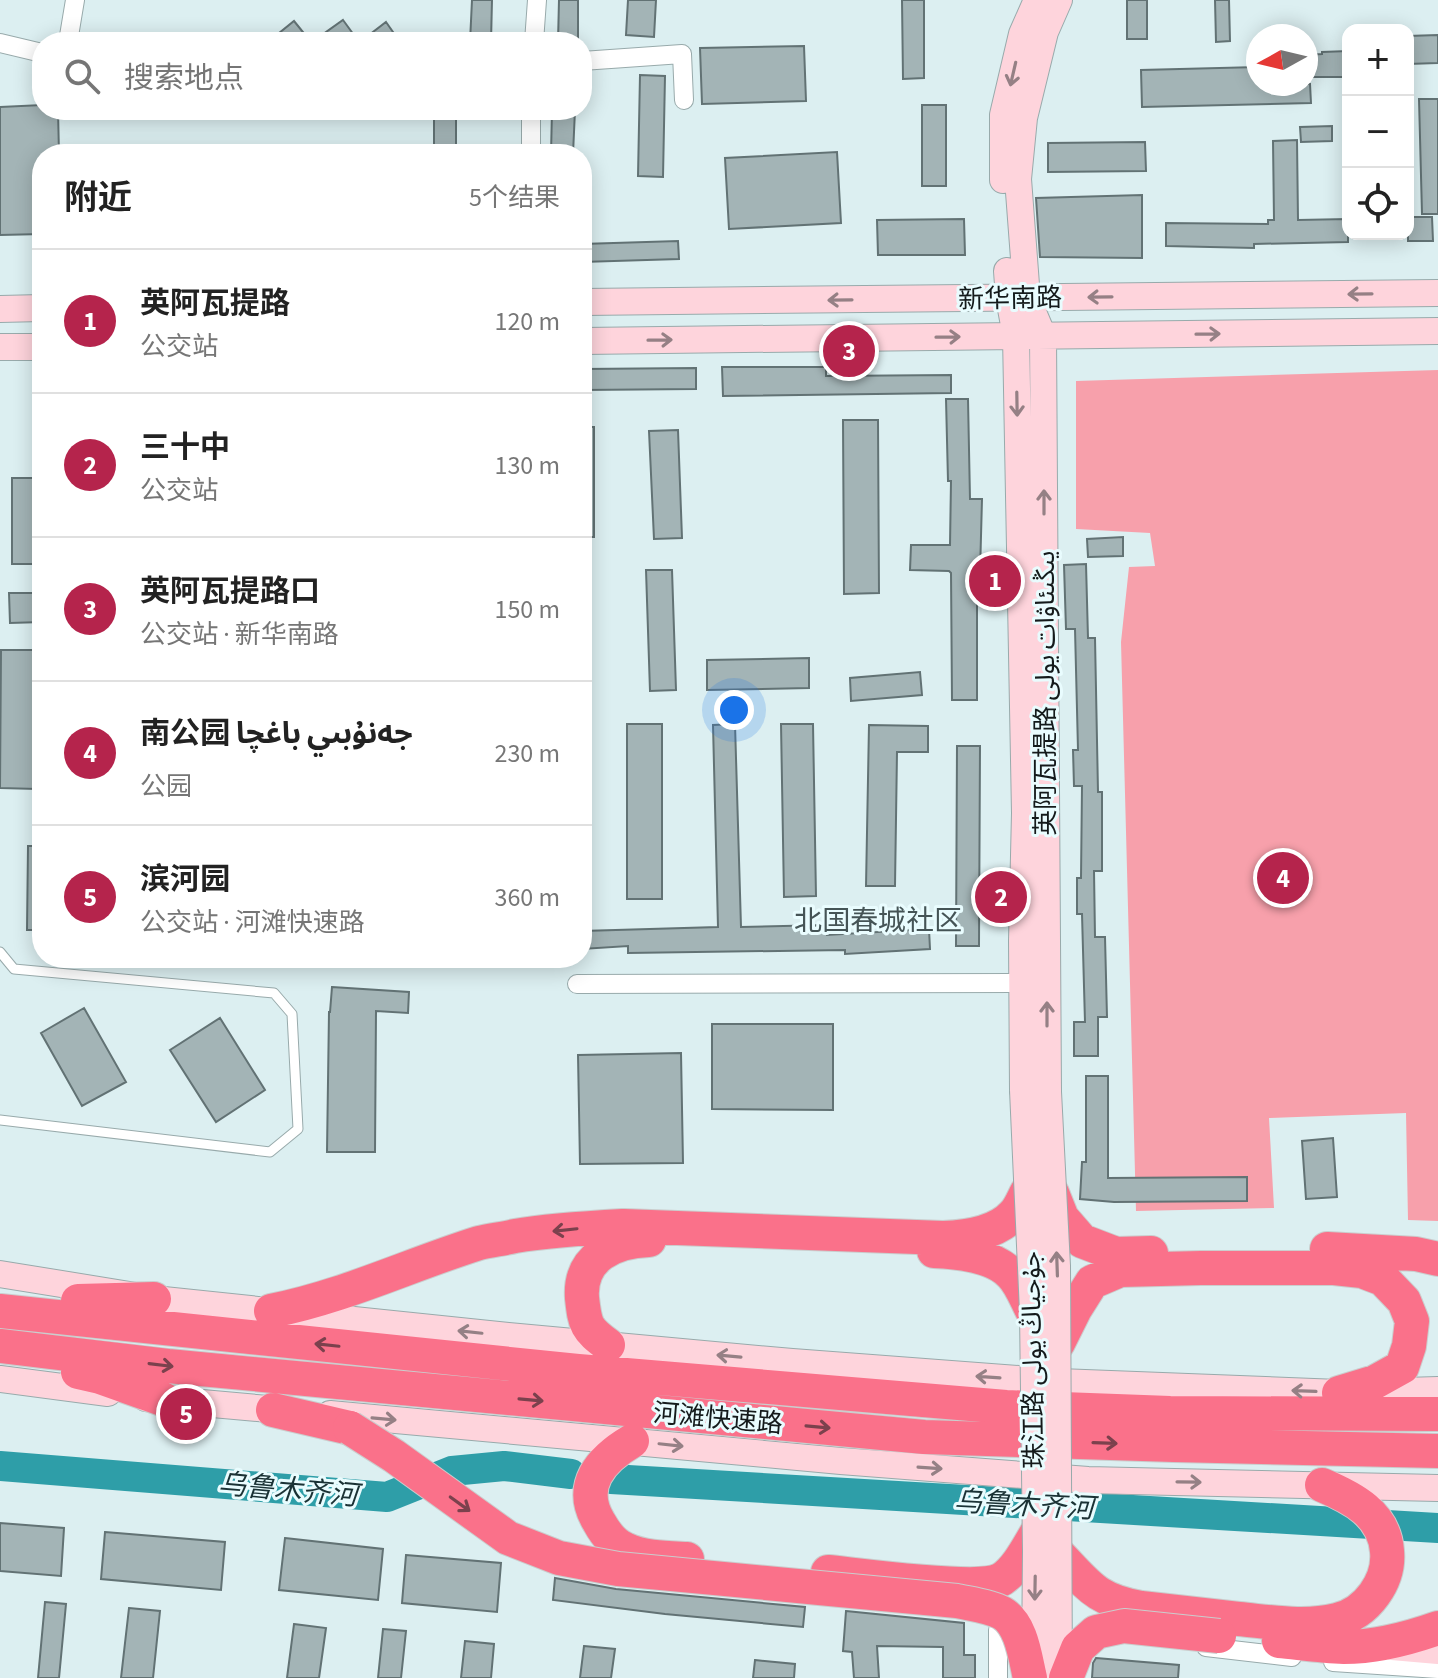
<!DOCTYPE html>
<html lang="zh">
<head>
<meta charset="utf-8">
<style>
	:root { --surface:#fff; --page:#f2f2f2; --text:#222; --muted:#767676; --line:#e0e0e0; --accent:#b5244c }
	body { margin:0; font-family:"Source Sans 3","Noto Sans Arabic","Noto Sans SC",sans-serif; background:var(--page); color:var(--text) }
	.controls { position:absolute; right:24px; top:24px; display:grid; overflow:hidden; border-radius:16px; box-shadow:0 4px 20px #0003 }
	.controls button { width:72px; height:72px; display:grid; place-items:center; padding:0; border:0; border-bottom:2px solid var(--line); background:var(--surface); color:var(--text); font:40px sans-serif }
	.compass { position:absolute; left:1246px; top:24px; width:72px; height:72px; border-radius:50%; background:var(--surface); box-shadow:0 4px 20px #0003; rotate:262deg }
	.you { position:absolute; left:734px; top:710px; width:28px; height:28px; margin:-20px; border:6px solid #fff; border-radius:50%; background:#1a73e8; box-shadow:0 0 0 12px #1a73e833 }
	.badge { display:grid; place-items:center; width:52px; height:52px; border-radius:50%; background:var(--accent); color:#fff; font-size:26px; font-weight:700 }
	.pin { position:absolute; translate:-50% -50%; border:4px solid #fff; box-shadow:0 2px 8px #0006 }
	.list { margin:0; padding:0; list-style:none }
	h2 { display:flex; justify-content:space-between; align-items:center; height:104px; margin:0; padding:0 32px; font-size:34px }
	h2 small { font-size:26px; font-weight:400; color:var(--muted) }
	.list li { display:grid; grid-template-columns:52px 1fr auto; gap:24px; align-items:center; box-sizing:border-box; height:144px; padding:0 32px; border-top:2px solid var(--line) }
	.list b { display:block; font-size:30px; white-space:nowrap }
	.list p { margin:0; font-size:26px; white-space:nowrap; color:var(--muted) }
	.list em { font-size:26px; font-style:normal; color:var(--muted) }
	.icon { flex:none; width:44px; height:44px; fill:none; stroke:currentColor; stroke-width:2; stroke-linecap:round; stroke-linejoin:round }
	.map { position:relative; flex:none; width:1438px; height:1678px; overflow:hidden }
	.search { position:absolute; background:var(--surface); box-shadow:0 4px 20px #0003; left:32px; top:32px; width:560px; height:88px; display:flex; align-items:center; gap:20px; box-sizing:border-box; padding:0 28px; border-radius:32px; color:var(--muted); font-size:30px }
	.panel { position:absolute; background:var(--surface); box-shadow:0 4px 20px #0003; left:32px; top:144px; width:560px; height:824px; border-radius:32px }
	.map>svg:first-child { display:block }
	.green { fill:#f7a0ab }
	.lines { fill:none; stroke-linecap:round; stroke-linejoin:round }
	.river { stroke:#2e9ea8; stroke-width:30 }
	.building { fill:#a3b4b6; stroke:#627274; stroke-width:2 }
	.lane-casing { stroke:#98aaab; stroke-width:11 }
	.street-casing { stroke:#98aaab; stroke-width:20 }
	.secondary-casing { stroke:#98aaab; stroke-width:28 }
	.highway-casing { stroke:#cbcdcd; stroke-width:36 }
	.lane { stroke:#fff; stroke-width:9 }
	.street { stroke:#fff; stroke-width:18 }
	.secondary { stroke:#fed4dc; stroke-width:26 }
	.highway { stroke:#fa718a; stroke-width:34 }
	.secondary-bridge-casing { stroke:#98aaab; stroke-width:28; stroke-linecap:butt }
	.highway-bridge-casing { stroke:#cbcdcd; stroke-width:36; stroke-linecap:butt }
	.secondary-bridge { stroke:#fed4dc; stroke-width:26 }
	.highway-bridge { stroke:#fa718a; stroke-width:34 }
	.oneway { stroke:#958085 }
	.oneway2 { stroke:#7b414d }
	.labels { text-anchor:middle; stroke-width:6; stroke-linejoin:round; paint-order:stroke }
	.street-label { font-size:26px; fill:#141a1b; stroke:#e9fcfe }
	.neighbourhood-label { font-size:28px; fill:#455456; stroke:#e9fcfe }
	.water-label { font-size:28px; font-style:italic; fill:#1a3235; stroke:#e9fcfe }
</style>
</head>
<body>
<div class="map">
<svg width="1438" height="1678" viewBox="0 0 1438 1678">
	<rect width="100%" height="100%" fill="#dceff1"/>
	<path class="green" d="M1438,370V1221L1408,1220L1406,1113L1269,1118L1274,1208L1136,1211L1121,642L1129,567L1155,566L1150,533L1076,529V381Z"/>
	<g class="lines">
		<path class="river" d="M0,1466L387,1497L452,1471L504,1466L571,1474
			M611,1479L1438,1528"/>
	</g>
	<path class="building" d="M472,0H492L491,42H470Z
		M559,0H578V42H558Z
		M628,0H656L654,37L626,35Z
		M902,0H924V78L903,79Z
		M1127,0H1147V39H1127Z
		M1215,0H1229L1230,41L1216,42Z
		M343,20L359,42H312Z
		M294,21L311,42H268Z
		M386,22L400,42H360Z
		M1438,35V63L1408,64V36Z
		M804,46L806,101L702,104L700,48Z
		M1348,51V77H1306V55L1322,54V52Z
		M1258,67V84H1310L1311,103L1142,107L1141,70Z
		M640,75L665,76L663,177L638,176Z
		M1419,99H1438V214H1422Z
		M42,105V110H58L59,154H42V234L0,235V107Z
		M922,105H946V186H922Z
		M552,110H575L573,154H551Z
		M456,113V154H434V114Z
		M1332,126V141L1301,142L1300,127Z
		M1297,140L1298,220L1348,219V242L1254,244V248L1166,246V223L1268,224V220H1274L1273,141Z
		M1145,142L1146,171L1048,172V143Z
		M837,152L841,223L729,229L725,158Z
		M1142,195V258L1040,257L1036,198Z
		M1408,217H1432L1433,241H1408Z
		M964,219L965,255H878L877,220Z
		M678,241L679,259L582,262V244Z
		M722,367H826V376L951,375V393L723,396Z
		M696,368V389L582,390V369Z
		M946,399H968L970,499H982L980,573H977V700H952L951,573L949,571L910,570L911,545H950L951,481H948Z
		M843,420H878L879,593L844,594Z
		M582,427H594V537H582Z
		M678,430L682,538L654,539L649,431Z
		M12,478H36V564H12Z
		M1123,537V556L1088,557L1087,539Z
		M1086,564L1088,638H1095L1098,792H1102V871H1094L1095,937H1105L1107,1017H1098V1056H1074V1022H1085L1082,914H1077V878H1081L1082,786H1074L1073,750H1078L1075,629H1066L1064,565Z
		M646,570H672L676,690L650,691Z
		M9,593H42V622L10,623Z
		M1,650H40L37,789L0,788Z
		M809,658V688L707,690V660Z
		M920,672L922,695L851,701L850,678Z
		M627,724H662V899H627Z
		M735,724L741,927L826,925L827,935L929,929L930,949L845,954V950L628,953V946L582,949V931L718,927L713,725Z
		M781,724H813L816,896L784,897Z
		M869,725L928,726V752H897L895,886H866Z
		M957,746H980L979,946H956Z
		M28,846H42V930H27Z
		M332,987L409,992L408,1013L376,1011L375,1152H327L329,1012H330Z
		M84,1008L126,1082L82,1106L41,1033Z
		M220,1018L265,1090L216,1122L170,1050Z
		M712,1024H833V1110L712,1109Z
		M681,1053L683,1163L580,1164L578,1055Z
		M1086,1076H1108V1178L1247,1177V1201L1114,1202L1080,1199L1082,1162H1086Z
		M1333,1138L1337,1197L1306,1199L1302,1141Z
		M0,1523L64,1528L61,1576L0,1571Z
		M105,1532L225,1542L221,1590L101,1579Z
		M285,1538L383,1549L378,1600L279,1590Z
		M406,1555L501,1563L497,1612L402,1603Z
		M555,1578L616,1589L805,1607L803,1627L665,1614L553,1600Z
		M45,1602L66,1604L59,1678H38Z
		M129,1608L160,1611L153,1678H121Z
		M846,1611L964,1623V1655H975V1678H943V1647L877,1646L879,1678H854L852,1652L843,1651Z
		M294,1624L326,1628L319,1678H287Z
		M383,1629L406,1631L401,1678H378Z
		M465,1641L494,1644L491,1678H461Z
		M584,1646L615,1649L611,1678H580Z
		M1096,1658L1179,1665L1178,1678H1092L1093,1663Z
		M755,1660L795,1664L794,1678H753Z"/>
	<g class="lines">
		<g class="lane-casing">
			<path id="lane" d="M0,952L14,969L274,993L292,1014L298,1129L270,1152L0,1120"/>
		</g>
		<g class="street-casing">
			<path id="street" d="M68,42L75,0
				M534,42L537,0
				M0,43L42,53
				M582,61L682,54L684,100
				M531,154V110
				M577,984L1022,983
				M1206,1647L1292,1657
				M1333,1662L1438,1669
				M998,1678V1630L1017,1631"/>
		</g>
		<g class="secondary-casing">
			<path id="secondary" d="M1003,180V115L1022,34L1037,0
				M1007,271L1009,298L1016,336L1025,813L1022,941L1023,1090
				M582,302L1438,293
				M0,309L42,308
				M582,341L1438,331
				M0,347H42
				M1048,1092L1043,336L1027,298L1018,179L1024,118L1045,32L1059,0
				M0,1274L154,1299L508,1336L792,1362L1059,1382L1339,1393L1438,1390
				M0,1379L108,1393
				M146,1398L291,1411
				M330,1414L841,1461L1088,1480L1438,1488
				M1392,1647L1438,1651"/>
		</g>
		<g class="highway-casing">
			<path id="highway" d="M1052,1193L1062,1218L1082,1241L1116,1254L1151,1253
				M1327,1249L1416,1254L1438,1259
				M934,1251C958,1252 993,1255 1011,1274C1021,1284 1026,1299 1033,1312
				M78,1301L154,1299
				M0,1311L578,1371L1006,1407L1170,1413L1438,1414
				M271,1311C343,1297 409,1265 479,1243C491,1240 503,1239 515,1236C551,1230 588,1228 624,1226L943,1238C968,1237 997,1233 1014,1214C1020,1208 1023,1199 1027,1192
				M1058,1343L1075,1309L1092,1282L1120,1270L1201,1268H1334L1362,1271L1383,1279L1404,1301L1412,1321L1409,1346L1402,1367L1375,1382L1339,1393
				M608,1345C586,1329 585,1325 582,1298C579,1257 614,1241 649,1240
				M0,1346L168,1366L924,1437L1174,1445L1438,1451
				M78,1372L100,1377L165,1400
				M273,1410L350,1428
				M632,1441C601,1459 577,1486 599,1522C605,1533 613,1544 625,1549C644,1558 667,1558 687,1559
				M1059,1555C1089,1586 1096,1600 1141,1608C1174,1612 1206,1615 1239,1619C1272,1622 1305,1628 1337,1620C1367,1613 1390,1581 1387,1551C1384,1514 1353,1498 1322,1485
				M828,1572C859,1575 980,1592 1002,1579C1017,1569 1027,1549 1036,1534
				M1279,1641C1300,1643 1322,1646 1344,1647C1377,1647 1407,1639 1438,1628"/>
		</g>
		<use href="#lane" class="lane"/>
		<use href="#street" class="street"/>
		<use href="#secondary" class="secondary"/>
		<use href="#highway" class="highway"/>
		<g class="secondary-bridge-casing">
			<path id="secondary-bridge" d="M1023,1090L1033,1312L1036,1551L1035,1663
				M1048,1092L1057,1266L1059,1678"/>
		</g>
		<g class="highway-bridge-casing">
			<path id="highway-bridge" d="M350,1428L394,1456L508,1538L559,1558L618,1569L957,1601C971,1604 989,1606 1002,1613C1022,1625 1025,1657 1030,1678
				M1066,1678L1078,1648L1096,1632L1124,1626L1219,1636"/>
		</g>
		<use href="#secondary-bridge" class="secondary-bridge"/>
		<use href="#highway-bridge" class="highway-bridge"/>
	</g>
	<defs><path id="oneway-shaft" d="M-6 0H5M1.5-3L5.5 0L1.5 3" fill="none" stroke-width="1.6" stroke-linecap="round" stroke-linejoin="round" transform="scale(2)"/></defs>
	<g class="oneway">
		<use href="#oneway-shaft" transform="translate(1013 74) rotate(103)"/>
		<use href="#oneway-shaft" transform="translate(1360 294) rotate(179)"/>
		<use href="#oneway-shaft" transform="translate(1100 297) rotate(179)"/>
		<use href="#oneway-shaft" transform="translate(840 300) rotate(179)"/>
		<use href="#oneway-shaft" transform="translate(1208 334) rotate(-1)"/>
		<use href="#oneway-shaft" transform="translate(948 337) rotate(-1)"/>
		<use href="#oneway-shaft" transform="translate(660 340) rotate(-1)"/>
		<use href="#oneway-shaft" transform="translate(1017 404) rotate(89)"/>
		<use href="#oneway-shaft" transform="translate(1044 502) rotate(-90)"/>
		<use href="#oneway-shaft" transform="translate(1047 1014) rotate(-90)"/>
		<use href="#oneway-shaft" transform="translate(1057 1264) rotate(-92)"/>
		<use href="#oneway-shaft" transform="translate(470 1332) rotate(-174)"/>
		<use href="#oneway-shaft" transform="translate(729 1356) rotate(-175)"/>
		<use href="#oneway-shaft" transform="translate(988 1377) rotate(-176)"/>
		<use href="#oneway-shaft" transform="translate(1304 1391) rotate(-178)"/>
		<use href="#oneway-shaft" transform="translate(384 1419) rotate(5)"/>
		<use href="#oneway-shaft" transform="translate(671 1445) rotate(6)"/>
		<use href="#oneway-shaft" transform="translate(930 1468) rotate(4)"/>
		<use href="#oneway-shaft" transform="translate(1189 1482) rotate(1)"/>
		<use href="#oneway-shaft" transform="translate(1035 1588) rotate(91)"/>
	</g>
	<g class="oneway2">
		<use href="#oneway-shaft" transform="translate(565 1230) rotate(174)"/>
		<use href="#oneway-shaft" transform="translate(327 1345) rotate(-174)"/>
		<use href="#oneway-shaft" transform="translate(161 1365) rotate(7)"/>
		<use href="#oneway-shaft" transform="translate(531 1400) rotate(5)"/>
		<use href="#oneway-shaft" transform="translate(818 1427) rotate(5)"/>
		<use href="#oneway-shaft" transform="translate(1105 1443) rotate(2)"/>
		<use href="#oneway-shaft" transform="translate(460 1504) rotate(36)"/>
	</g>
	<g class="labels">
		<g class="street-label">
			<text transform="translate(1010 298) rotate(-1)" y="9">新华南路</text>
			<text transform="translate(1045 693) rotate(-90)" y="9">英阿瓦提路 يىڭىئاۋات يولى</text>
			<text transform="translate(1032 1360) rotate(-91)" y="9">珠江路 جۇجياڭ يولى</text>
			<text transform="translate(718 1418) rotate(5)" y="9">河滩快速路</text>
		</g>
		<g class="neighbourhood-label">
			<text x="878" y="930">北国春城社区</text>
		</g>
		<g class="water-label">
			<text transform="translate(288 1489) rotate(5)" y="10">乌鲁木齐河</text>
			<text transform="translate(1024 1504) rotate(3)" y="10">乌鲁木齐河</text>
		</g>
	</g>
</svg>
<div class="controls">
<button>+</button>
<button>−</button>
<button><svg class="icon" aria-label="locate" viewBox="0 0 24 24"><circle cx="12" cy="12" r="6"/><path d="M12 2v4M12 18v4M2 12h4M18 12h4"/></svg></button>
</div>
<svg class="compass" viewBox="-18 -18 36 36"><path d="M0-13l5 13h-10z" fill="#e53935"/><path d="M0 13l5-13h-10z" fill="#767676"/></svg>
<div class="you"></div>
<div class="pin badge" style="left:995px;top:581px">1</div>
<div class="pin badge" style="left:1001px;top:897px">2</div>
<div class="pin badge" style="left:849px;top:351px">3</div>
<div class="pin badge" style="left:1283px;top:878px">4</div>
<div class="pin badge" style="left:186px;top:1414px">5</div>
<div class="search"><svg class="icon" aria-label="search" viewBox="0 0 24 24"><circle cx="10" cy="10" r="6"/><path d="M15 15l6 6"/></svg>搜索地点</div>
<section class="panel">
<h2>附近<small>5个结果</small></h2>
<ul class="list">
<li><span class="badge">1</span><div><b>英阿瓦提路</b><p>公交站</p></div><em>120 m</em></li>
<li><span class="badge">2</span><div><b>三十中</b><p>公交站</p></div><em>130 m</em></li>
<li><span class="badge">3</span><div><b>英阿瓦提路口</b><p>公交站 · 新华南路</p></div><em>150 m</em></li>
<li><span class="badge">4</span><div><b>南公园 جەنۇبىي باغچا</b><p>公园</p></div><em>230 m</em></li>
<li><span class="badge">5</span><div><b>滨河园</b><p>公交站 · 河滩快速路</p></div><em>360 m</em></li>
</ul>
</section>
</div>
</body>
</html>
